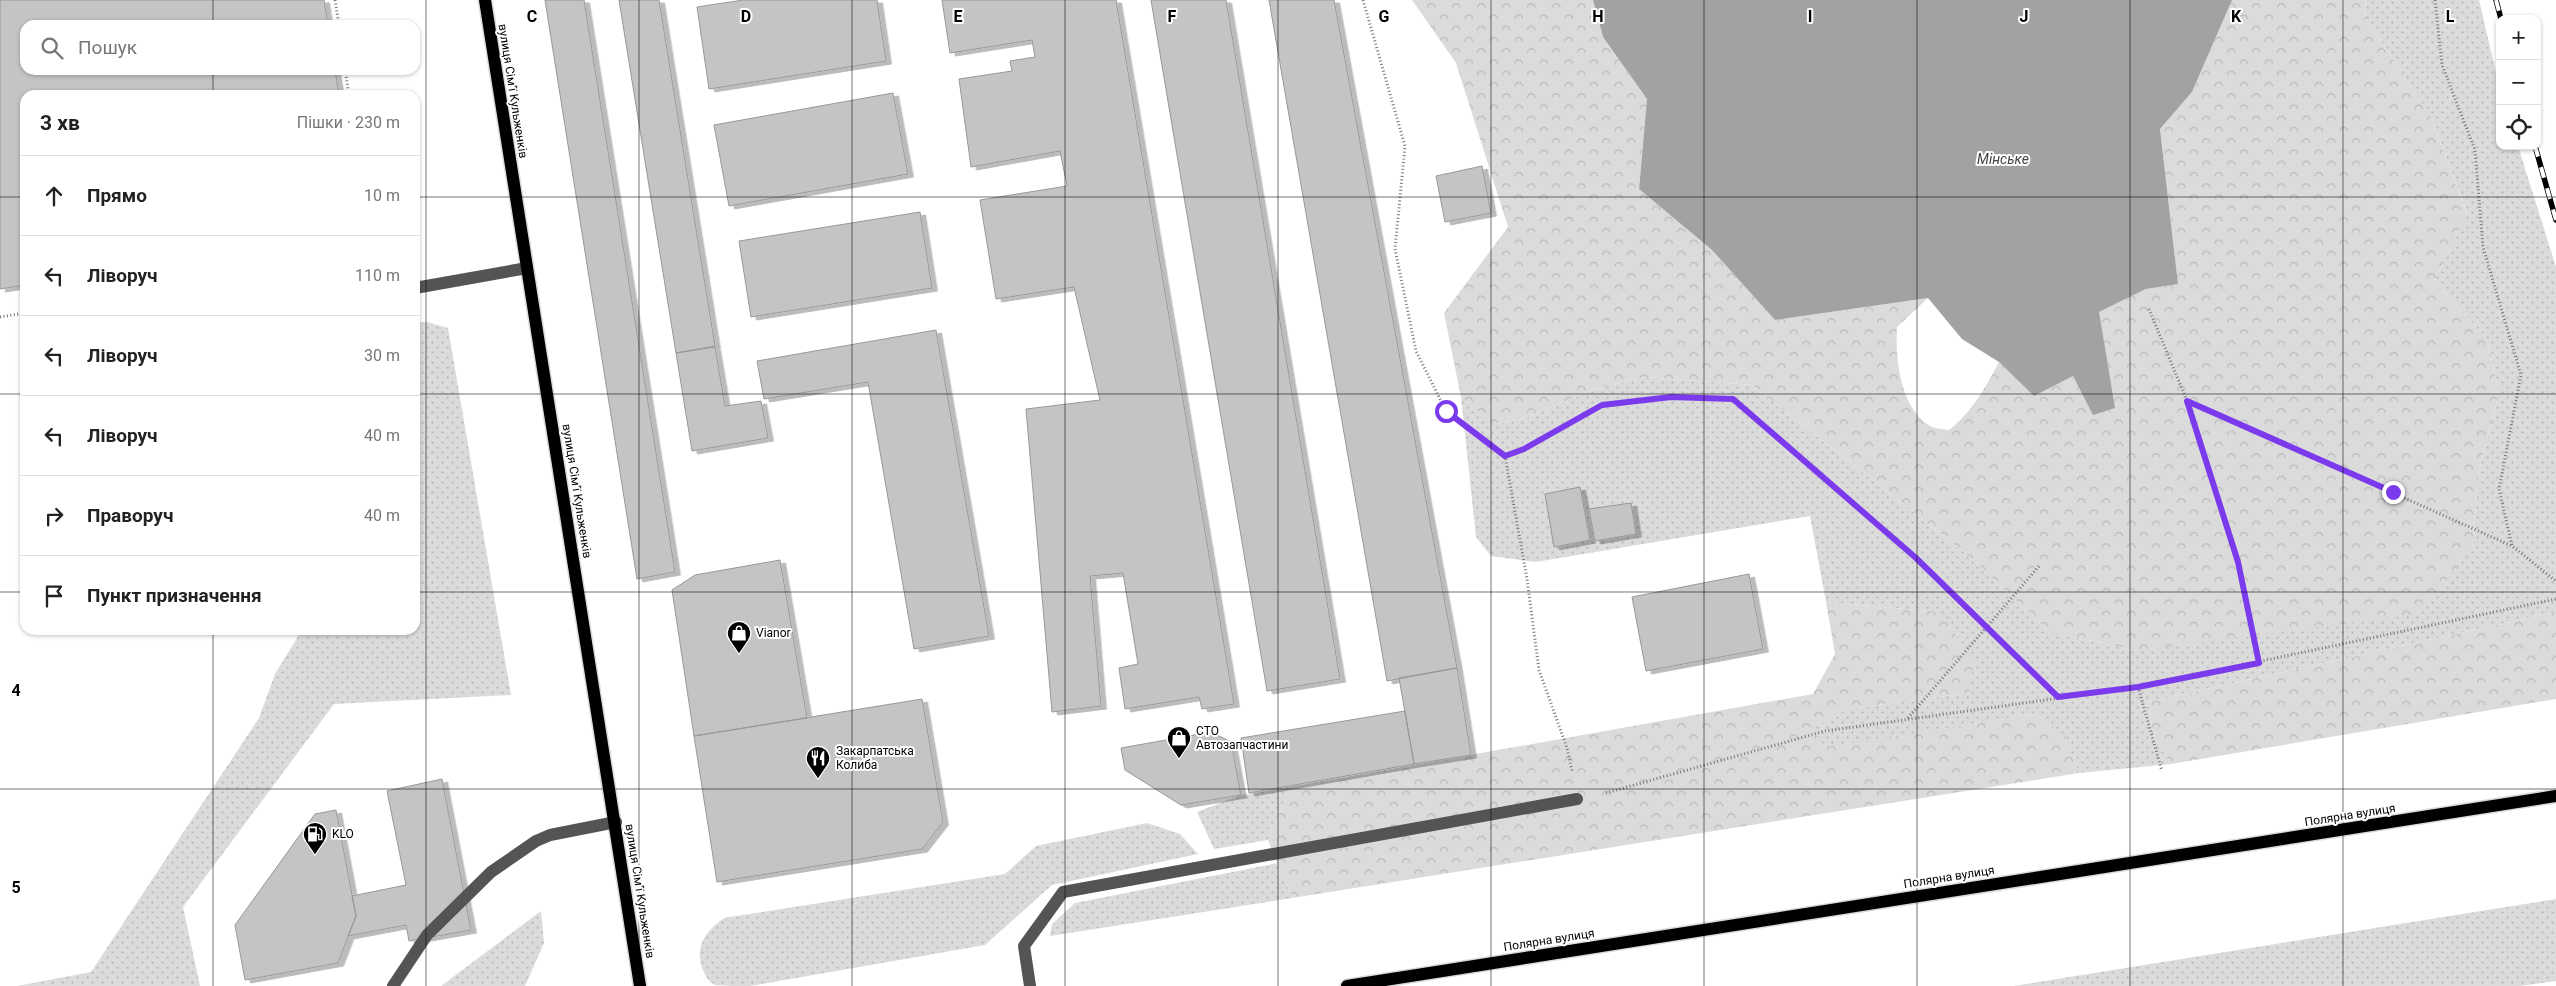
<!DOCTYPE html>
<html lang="uk">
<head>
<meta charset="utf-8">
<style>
	:root { --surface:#fff; --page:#f6f6f6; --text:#222; --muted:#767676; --line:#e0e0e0 }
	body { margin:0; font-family:Roboto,sans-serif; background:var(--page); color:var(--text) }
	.controls { position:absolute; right:15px; top:15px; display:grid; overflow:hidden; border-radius:10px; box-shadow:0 1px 4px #0004 }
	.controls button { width:45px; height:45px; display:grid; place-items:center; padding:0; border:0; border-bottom:1px solid var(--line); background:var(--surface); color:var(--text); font:25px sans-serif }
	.stop { position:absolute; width:15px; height:15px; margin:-11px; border:4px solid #7c3aed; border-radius:50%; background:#fff }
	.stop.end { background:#7c3aed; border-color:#fff; box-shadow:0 1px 5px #0008 }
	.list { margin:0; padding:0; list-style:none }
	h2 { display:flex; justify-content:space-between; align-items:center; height:65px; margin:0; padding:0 20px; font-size:21px }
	h2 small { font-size:16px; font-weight:400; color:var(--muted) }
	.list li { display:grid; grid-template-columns:32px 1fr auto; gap:15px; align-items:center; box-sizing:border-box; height:80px; padding:0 20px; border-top:1px solid var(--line) }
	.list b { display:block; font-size:19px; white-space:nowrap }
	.list em { font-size:16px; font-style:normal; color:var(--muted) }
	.icon { flex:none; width:28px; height:28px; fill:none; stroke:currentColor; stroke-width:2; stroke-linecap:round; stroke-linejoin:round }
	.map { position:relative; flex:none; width:2556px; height:986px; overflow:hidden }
	.search { position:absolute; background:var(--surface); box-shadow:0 1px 4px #0004; left:20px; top:20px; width:400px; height:55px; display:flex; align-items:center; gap:12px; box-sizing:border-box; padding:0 18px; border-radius:15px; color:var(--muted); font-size:19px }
	.panel { position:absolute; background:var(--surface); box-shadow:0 1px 4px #0004; left:20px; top:90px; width:400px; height:545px; border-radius:15px }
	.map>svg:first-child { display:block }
	.grass { fill:url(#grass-dots) }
	.forest { fill:url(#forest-crowns) }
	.water { fill:#a2a2a2 }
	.building { fill:#c4c4c4; stroke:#989898; filter:url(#shadow) }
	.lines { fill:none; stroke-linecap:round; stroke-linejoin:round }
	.major-casing { stroke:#dbdbdb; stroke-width:15 }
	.path { stroke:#767676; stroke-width:3; stroke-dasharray:1 2.5; stroke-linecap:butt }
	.minor { stroke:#545454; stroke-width:12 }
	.major { stroke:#000; stroke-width:12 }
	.rail-casing { stroke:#000; stroke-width:5.5 }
	.rail { stroke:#fff; stroke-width:4; stroke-dasharray:11; stroke-linecap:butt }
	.route { stroke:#7c3aed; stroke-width:6 }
	.grid { fill:none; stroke:#000; stroke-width:1; stroke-opacity:0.55 }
	.labels { text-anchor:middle; stroke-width:4; stroke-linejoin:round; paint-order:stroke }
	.street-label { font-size:12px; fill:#000; stroke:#fff }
	.poi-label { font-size:12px; fill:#000; stroke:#fff; text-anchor:start }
	.water-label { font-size:14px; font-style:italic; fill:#434343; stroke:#fff }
	.grid-label { font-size:16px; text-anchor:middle; font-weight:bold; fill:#000; stroke:#fff; stroke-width:4; stroke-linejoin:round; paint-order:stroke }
</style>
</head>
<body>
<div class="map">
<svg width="2556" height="986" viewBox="0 0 2556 986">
	<defs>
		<pattern id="grass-dots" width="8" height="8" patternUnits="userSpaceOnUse" patternTransform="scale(1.25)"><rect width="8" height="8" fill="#dbdbdb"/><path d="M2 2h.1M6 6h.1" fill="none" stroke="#bababa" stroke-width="1.8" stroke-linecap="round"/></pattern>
		<pattern id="forest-crowns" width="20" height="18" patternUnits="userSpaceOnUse" patternTransform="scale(1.25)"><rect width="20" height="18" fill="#dbdbdb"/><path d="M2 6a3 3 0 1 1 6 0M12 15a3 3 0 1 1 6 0" fill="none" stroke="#bababa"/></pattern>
		<filter id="shadow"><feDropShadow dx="5.5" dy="3" stdDeviation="0" flood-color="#0004"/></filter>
	</defs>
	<rect width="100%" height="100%" fill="#fff"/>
	<path class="grass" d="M2366,0H2479L2500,90V146H2518L2556,267V612L2148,702L2154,737L2171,764L2079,773L2065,737L2036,714L1825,748L1811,729L1848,709L1969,693L1940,612L1826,602L1810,516L1536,562L1491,556L1476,537L1461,397L1495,424L1526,418L1592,390L1645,377L1752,385L1969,556L2051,632L2138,651L2472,549L2479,471L2499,393L2487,339L2434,281L2467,214L2432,119L2364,15Z
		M427,322L448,328L511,695L334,704L183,907L200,986H17L91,972L259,718L275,674L302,630H415V323Z
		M1290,787L1268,840L1214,849L1197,812L1241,795Z
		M1147,823L1180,834L1198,854L1052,885L985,945L750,986C740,986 724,986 715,985C708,981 706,977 703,970C694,946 705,932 724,918L1005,874L1036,846Z
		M1278,863L1292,898L1050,936L1052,924L1075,903Z
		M2556,899V981L2520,986H2014Z
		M541,911L544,943L525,986H441Z"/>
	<path class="forest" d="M1412,0H1593L1603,37L1647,99L1639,189L1712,250L1775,320L1928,298L1897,327C1895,358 1900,408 1930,426C1935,429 1943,429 1949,430C1973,411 1985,388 1999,362L2034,396L2073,376L2093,414L2099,312L2146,289L2178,284L2160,129L2192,92L2232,0H2366L2364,15L2432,119L2467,215L2434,281L2487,339L2499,393L2479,471L2472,549L2420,614L2138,651L2050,632L1969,556L1752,385L1645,377L1592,390L1526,418L1494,424L1461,397L1444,313L1508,227L1456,63Z
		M1826,602L1940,612L1974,661L1969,693L1848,709L1812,729L1825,747L2036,714L2065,736L2079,773L1292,898L1268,840L1290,787L1813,694L1835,654Z
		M2556,612V699L2171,764L2154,737L2148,702Z"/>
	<path class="water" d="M1593,0H2232L2192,92L2160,129L2178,284L2146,289L2099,312L2115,408L2093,415L2073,376L2034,396L1999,362L1962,339L1928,298L1775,320L1712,250L1639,189L1647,99L1603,37Z"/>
	<path class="building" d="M0,0H324L328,25H25V70H335L339,95H25V285L0,289Z
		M545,0H584L675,572L637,579Z
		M619,0H659L715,346L676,353Z
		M743,0H877L886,61L709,89L697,7Z
		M942,0H1116L1234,704L1202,709L1199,697L1125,709L1119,668L1138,664L1123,573L1090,576L1101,706L1052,712L1026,409L1100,400L1074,287L996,299L980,200L1067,186L1060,151L971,167L959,79L1012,71L1010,61L1035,57L1032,40L950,53Z
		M1151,0H1226L1340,679L1267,691Z
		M1269,0H1334L1457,668L1387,681Z
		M893,93L908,174L729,206L714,125Z
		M1482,166L1491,213L1445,222L1436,176Z
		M920,212L932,288L751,317L739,241Z
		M936,330L989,636L914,649L868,382L764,399L757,361Z
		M715,347L725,406L761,401L768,438L692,451L676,353Z
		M1580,487L1590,540L1554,547L1545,494Z
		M1631,503L1636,534L1595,541L1589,509Z
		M780,560L807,718L694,736L672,590L695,575Z
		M1749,574L1763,649L1646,671L1632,597Z
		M1457,668L1471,755L1414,764L1399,678Z
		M922,699L943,822L922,849L717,882L694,736Z
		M1405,711L1414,764L1249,793L1241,738Z
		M1211,732L1231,742L1241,795L1181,805L1125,770L1121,748Z
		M442,779L471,930L409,941L406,925L348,936L356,916L352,896L406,885L387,791Z
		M336,810L356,916L338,963L245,980L235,925L315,814Z"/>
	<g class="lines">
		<g class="major-casing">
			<path id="major" d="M485,0L640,986
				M1347,986L2556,796"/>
		</g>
		<path class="path" d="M335,0L339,25
			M1363,0L1405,146L1395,249L1416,351L1446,411L1505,456L1527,579L1539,670L1567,748L1572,771
			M2435,0L2442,65L2475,150L2483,247L2521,375L2499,489L2512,546L2556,581
			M345,70L349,95
			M2149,309L2187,401L2238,562L2259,663
			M0,317L25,313
			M2187,401L2512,546
			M1505,456L1524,449L1602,405L1671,397L1733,399L1916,558L2057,697
			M2138,687L2162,771
			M1908,718L2040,565
			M1606,793L1825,731L2138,687L2556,599"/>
		<path class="minor" d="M415,288L527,268
			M393,986L427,935L491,872L536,841L550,835L616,822
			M1030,986L1024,946L1063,892L1577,799"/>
		<use href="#major" class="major"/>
		<g class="rail-casing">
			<path id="rail" d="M2496,0L2501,19
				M2535,146L2556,220"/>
		</g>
		<use href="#rail" class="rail"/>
	</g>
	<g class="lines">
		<path class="route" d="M1446,411L1505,456L1524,449L1602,405L1671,397L1733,399L1916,558L2058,697L2138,687L2259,663L2238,562L2187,401L2393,492"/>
	</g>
	<path class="grid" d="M213,0V25M426,0V986M639,0V986M852,0V986M1065,0V986M1278,0V986M1491,0V986M1704,0V986M1917,0V986M2130,0V986M2343,0V986M213,70V95M0,197H25M415,197H2556M0,394H25M415,394H2556M0,592H25M415,592H2556M213,630V986M0,789H2556"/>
	<defs>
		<g id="shop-pin" transform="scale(1.25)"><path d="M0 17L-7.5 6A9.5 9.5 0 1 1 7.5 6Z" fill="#000" stroke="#fff"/><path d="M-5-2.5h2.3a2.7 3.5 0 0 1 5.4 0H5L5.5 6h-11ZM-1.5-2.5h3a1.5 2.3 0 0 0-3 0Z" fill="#fff"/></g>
		<g id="restaurant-pin" transform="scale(1.25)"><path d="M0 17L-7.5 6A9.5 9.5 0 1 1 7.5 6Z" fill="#000" stroke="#fff"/><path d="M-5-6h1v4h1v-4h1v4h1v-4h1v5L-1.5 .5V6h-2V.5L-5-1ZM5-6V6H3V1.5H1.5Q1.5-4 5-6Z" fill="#fff"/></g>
		<g id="fuel-pin" transform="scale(1.25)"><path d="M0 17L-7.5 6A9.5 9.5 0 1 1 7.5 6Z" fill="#000" stroke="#fff"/><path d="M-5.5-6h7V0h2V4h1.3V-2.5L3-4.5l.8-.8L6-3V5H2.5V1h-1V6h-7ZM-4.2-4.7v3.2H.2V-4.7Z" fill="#fff"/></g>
	</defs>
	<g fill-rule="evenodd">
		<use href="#shop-pin" x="739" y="633"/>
		<use href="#shop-pin" x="1179" y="738"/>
		<use href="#restaurant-pin" x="818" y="758"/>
		<use href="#fuel-pin" x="315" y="834"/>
	</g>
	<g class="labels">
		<g class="street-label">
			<text transform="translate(513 91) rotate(81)" y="4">вулиця Сімʼї Кульженків</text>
			<text transform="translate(577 491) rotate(81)" y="4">вулиця Сімʼї Кульженків</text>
			<text transform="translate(2350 815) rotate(-9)" y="4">Полярна вулиця</text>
			<text transform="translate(1949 877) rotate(-9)" y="4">Полярна вулиця</text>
			<text transform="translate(640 891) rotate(81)" y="4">вулиця Сімʼї Кульженків</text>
			<text transform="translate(1549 940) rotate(-9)" y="4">Полярна вулиця</text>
		</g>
		<g class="poi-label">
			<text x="756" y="637">Vianor</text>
			<text x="1196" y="735">СТО<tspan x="1196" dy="14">Автозапчастини</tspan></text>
			<text x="836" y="755">Закарпатська<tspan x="836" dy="14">Колиба</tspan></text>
			<text x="332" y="838">KLO</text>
		</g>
		<g class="water-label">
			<text x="2003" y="164">Мінське</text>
		</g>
	</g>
	<g class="grid-label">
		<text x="532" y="22">C</text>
		<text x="746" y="22">D</text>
		<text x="958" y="22">E</text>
		<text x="1172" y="22">F</text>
		<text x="1384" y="22">G</text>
		<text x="1598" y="22">H</text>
		<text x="1810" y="22">I</text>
		<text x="2024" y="22">J</text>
		<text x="2236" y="22">K</text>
		<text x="2450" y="22">L</text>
		<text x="16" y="696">4</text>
		<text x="16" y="893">5</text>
	</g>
</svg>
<div class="controls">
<button>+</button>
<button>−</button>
<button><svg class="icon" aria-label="locate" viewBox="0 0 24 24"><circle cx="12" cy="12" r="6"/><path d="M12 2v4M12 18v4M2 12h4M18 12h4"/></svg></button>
</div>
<div class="stop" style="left:1446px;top:411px"></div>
<div class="stop end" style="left:2393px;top:492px"></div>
<div class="search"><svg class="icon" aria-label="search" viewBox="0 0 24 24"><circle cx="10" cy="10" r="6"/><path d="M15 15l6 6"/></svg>Пошук</div>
<section class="panel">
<h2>3 хв<small>Пішки · 230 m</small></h2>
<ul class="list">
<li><svg class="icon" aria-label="ahead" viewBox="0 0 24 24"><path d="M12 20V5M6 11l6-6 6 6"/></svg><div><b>Прямо</b></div><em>10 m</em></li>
<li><svg class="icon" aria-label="left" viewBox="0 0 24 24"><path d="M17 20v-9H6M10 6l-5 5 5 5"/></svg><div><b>Ліворуч</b></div><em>110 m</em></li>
<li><svg class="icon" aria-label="left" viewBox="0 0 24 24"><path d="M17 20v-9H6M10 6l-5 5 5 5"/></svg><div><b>Ліворуч</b></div><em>30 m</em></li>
<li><svg class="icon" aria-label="left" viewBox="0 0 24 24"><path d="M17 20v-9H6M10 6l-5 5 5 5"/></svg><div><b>Ліворуч</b></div><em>40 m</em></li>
<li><svg class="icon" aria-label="right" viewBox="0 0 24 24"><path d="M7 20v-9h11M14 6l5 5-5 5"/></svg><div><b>Праворуч</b></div><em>40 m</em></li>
<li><svg class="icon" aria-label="arrive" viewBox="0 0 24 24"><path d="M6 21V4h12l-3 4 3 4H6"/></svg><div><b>Пункт призначення</b></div></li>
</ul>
</section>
</div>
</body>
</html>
